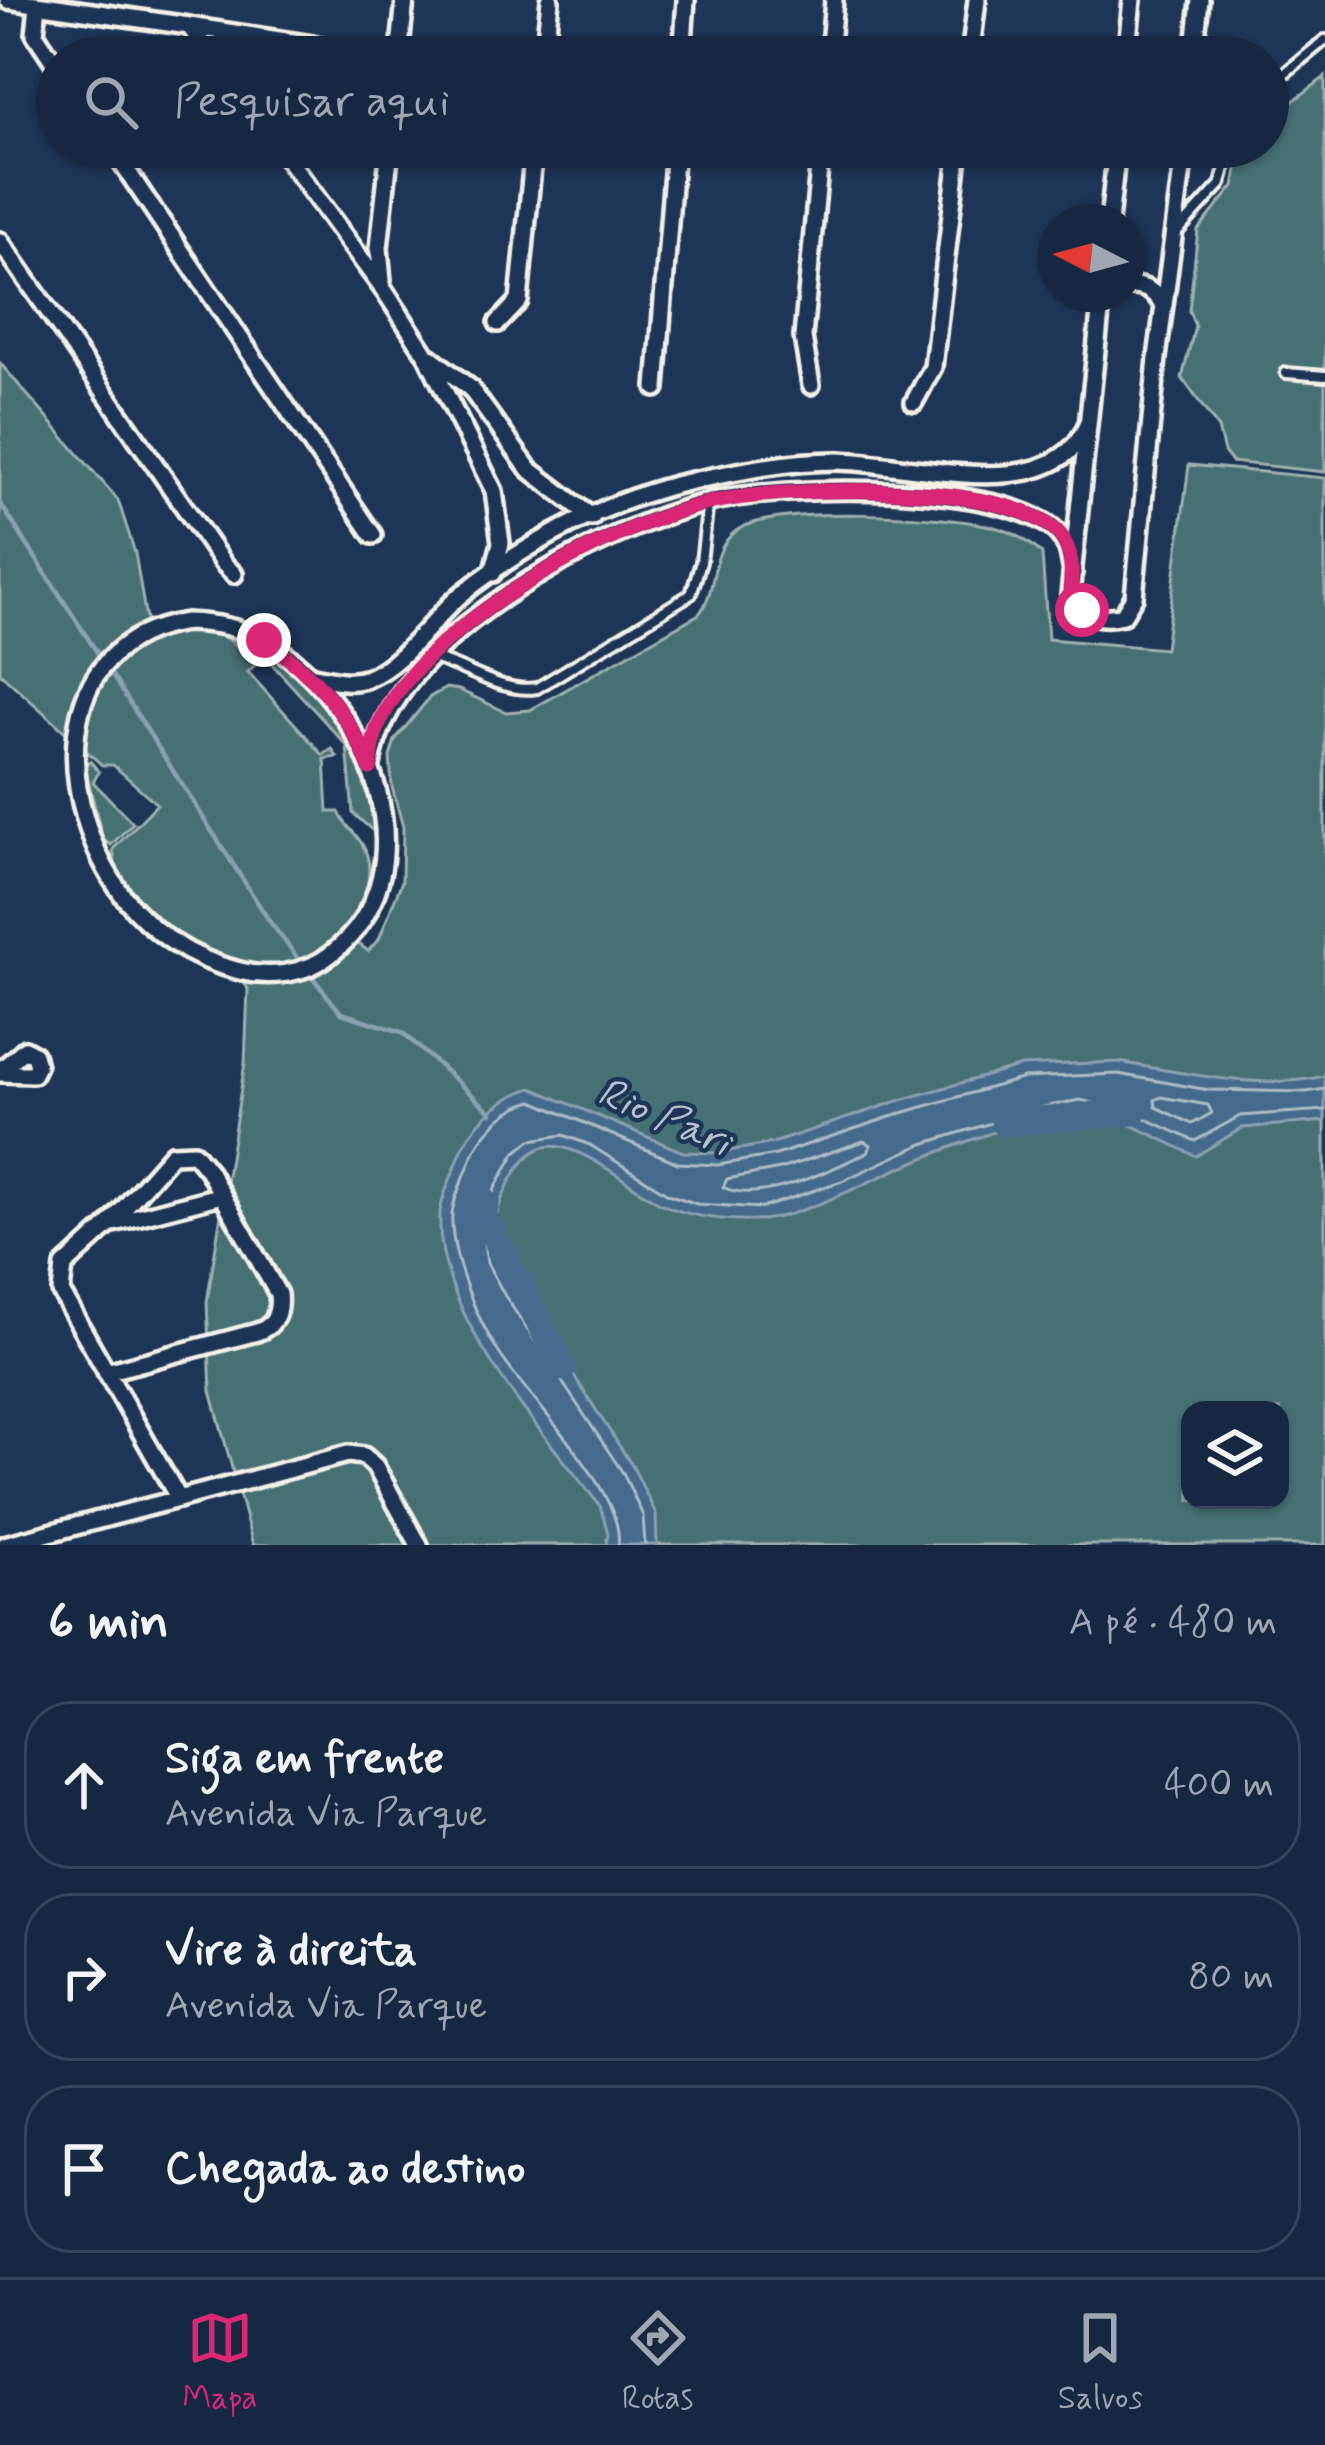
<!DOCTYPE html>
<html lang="pt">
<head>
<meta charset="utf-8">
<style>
	:root { --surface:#162841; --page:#23344c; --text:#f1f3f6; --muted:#9ea6b1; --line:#35445a; --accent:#db2777 }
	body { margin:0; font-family:Mynerve,sans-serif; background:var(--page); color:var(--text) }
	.controls { position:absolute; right:36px; bottom:36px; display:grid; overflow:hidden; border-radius:24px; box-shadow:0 3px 9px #0004 }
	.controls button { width:108px; height:108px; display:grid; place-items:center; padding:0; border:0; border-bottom:3px solid var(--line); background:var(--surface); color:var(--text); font:60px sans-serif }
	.compass { position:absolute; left:1037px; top:204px; width:108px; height:108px; border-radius:50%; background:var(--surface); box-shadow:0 3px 9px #0004; rotate:276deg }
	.stop { position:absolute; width:36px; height:36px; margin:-27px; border:9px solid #db2777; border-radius:50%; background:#fff }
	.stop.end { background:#db2777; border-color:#fff; box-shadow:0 3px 12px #0008 }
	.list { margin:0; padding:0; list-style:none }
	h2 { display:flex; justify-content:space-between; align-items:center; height:156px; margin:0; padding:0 48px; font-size:51px }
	h2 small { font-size:39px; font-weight:400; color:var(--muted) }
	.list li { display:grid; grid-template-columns:78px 1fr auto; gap:36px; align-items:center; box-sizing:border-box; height:168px; margin:0 24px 24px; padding:0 24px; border:3px solid var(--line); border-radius:48px }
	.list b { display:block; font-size:45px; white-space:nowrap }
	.list p { margin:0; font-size:39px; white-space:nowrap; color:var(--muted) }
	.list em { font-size:39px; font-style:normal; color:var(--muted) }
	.icon { flex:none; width:66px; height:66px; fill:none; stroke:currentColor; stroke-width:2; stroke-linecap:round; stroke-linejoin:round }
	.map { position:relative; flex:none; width:1325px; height:1545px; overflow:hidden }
	.search { position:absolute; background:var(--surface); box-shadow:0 3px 9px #0004; left:36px; right:36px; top:36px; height:132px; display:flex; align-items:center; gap:30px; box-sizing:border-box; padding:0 42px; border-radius:66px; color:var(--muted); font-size:45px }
	.sheet { height:732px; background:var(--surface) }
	nav { display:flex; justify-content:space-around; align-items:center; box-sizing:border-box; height:168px; border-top:3px solid var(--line); background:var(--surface); font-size:33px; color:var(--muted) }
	nav a { display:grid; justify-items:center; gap:6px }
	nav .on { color:var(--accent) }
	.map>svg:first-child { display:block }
	.green { fill:#477075; stroke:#9eb0ae; stroke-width:3; fill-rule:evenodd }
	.water { fill:#456a8d; stroke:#8ba0b1; stroke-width:3 }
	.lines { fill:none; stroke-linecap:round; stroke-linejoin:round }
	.shore { stroke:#aebbc4; stroke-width:3 }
	.stream { stroke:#8ba0b1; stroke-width:4.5 }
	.river { stroke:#456a8d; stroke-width:27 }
	.lane-casing { stroke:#f4f1e8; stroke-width:16 }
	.street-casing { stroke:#f4f1e8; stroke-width:24 }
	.lane { stroke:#1d3557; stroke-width:8 }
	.street { stroke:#1d3557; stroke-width:15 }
	.route { stroke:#db2777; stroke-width:15 }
	.labels { text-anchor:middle; stroke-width:9; stroke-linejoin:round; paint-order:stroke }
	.water-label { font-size:42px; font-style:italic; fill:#b7c2c8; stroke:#1d3557 }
</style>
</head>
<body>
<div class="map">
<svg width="1325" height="1545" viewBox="0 0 1325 1545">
	<rect width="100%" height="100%" fill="#1d3557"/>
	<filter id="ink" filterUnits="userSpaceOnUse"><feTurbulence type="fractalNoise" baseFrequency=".00833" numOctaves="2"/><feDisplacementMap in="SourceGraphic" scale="24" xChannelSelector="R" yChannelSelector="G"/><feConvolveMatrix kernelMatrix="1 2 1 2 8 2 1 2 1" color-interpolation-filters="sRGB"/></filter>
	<g filter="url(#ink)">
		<path class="green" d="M1325,77V472L1232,462L1224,452L1218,428L1182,378L1195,326L1189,311L1198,230L1234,186L1241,147H1268V104L1271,102L1280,111Z
			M0,363L118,500L135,553L148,631C203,628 217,622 256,664L248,672L323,755L332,749L337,757L325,759L328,812H339C344,825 355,832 362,844C378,871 364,905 346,927L351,938L368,951L379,939L402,881L403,827L392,787L390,757L395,740L430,697L446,688L459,690L506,712L530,710L699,614C719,589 708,552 736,531C771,504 949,515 994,527C1014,532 1027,540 1042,554L1048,639L1165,649L1189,465L1325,478V1545H253L211,1391L207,1302L245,1063L248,989L236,970L186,944L149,914L116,871L113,849L157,804L113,765H102L0,673ZM1190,1410H1280V1500H1190Z
			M265,648C333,698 360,743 376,825L373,831L353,813L347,746L261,652Z
			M90,761L99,772L93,782L133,823L111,845L103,840L85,767Z"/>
		<path class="water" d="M1119,1062C1185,1073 1259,1091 1325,1076V1121L1242,1128L1196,1156C1161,1140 1126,1118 1087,1113C1044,1107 913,1161 871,1181C843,1194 790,1219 760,1220C728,1221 691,1218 662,1204C632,1189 575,1136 541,1148C517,1157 494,1208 494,1233C495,1241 497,1251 499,1260L633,1467L656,1514L657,1545H606L608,1533L600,1506C542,1431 434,1314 440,1214C441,1197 452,1177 457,1162C469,1127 497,1098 532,1088L683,1152L718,1153L773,1143L901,1100L1021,1066Z"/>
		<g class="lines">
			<path class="shore" d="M1161,1097L1208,1105L1212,1113L1192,1124L1156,1107L1155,1100Z
				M864,1141L871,1145L868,1152C833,1169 758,1206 723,1187L727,1179L780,1169Z
				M618,1545C626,1493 528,1399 499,1353C477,1319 450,1256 452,1215C453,1198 464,1178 470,1162C479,1136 505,1107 533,1101L678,1163L718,1165L776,1155L905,1112L1024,1078L1118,1074L1209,1090L1306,1092L1325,1089
				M645,1545L643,1516L623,1473L505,1296L487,1263L482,1228L495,1188L515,1153L531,1140L563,1135L590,1145L668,1194L697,1204L762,1208L842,1181L920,1145L1039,1108L1080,1100L1131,1112L1195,1141L1240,1116L1325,1110"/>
			<path class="stream" d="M0,503L102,660
				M108,669L270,922L303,965
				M310,974L341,1013L402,1032L492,1113"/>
			<path class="river" d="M1004,1123L1133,1112
				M486,1204L483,1214L563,1368"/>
			<g class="lane-casing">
				<path id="lane" d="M1268,87L1325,40
					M1179,230L1221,184L1230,147
					M1286,373L1325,376
					M432,658C465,666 502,694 537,688L691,594L701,562L708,502"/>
			</g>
			<g class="street-casing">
				<path id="street" d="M8,0L189,26
					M38,5L35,34L57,67
					M212,57L189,26L391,57
					M399,57L405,0
					M544,57L550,0
					M682,57L686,0
					M829,57L834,0
					M970,57L977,0
					M1126,57L1132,0
					M1194,57L1200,0
					M111,147L373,535
					M279,147L386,293L427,356L494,491L501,543L493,573
					M1109,222L1117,147
					M0,241L223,563L234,574
					M382,281L379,248L390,147
					M1127,286C1146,285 1153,291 1164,305
					M1102,294L1070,595C1085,615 1098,621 1123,615L1134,597L1157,358L1185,147
					M498,323L519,301L534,147
					M430,357L470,388L529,469L592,517
					M811,385L803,337L821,147
					M656,388L675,147
					M914,402L933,367L959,147
					M186,622C214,623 240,627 265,641C366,697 439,870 331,954C305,975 267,979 236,970C192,959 152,933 124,897C56,806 45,643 186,622Z
					M314,676C331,679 350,685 368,678C405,663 432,618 463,593C528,542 612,498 692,481C740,471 788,461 837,461C910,461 1055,510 1088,423
					M371,765C389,638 595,531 709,502C778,485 1005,480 1057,532C1069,544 1070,557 1073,573
					M0,1071L25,1049L34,1054L37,1066L33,1074L0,1073
					M110,1224L64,1266L61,1292L179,1499
					M106,1372L257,1332C275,1326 280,1312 278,1294L208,1170L194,1153L172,1154L110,1224L222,1195
					M4,1545L348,1454L364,1456L375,1466L419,1545"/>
			</g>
			<use href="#lane" class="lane"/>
			<use href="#street" class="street"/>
		</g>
	</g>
	<g class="lines" filter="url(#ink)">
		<path class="route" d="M264,640C313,673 349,712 370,768C372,756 372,743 376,732C411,630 613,523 713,502C784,487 1008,478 1059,534C1074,551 1072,573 1070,595L1082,610"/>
	</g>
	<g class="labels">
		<g class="water-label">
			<text transform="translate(665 1115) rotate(23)" y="15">Rio Pari</text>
		</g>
	</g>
</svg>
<div class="controls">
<button><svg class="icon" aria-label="layers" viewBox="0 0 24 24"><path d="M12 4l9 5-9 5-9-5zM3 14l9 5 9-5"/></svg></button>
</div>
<svg class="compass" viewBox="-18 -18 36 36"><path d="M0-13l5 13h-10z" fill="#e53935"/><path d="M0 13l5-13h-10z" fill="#9ea6b1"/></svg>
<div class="stop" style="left:1082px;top:610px"></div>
<div class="stop end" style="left:264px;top:640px"></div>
<div class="search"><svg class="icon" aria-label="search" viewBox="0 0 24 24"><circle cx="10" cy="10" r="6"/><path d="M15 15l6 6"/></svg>Pesquisar aqui</div>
</div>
<section class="sheet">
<h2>6 min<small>A pé · 480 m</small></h2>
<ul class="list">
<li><svg class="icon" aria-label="ahead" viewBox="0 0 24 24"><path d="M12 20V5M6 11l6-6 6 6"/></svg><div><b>Siga em frente</b><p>Avenida Via Parque</p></div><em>400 m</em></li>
<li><svg class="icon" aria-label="right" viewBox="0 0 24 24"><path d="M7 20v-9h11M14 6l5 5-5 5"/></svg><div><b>Vire à direita</b><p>Avenida Via Parque</p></div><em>80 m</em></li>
<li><svg class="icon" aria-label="arrive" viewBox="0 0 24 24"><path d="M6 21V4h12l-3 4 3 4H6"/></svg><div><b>Chegada ao destino</b></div></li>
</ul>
</section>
<nav>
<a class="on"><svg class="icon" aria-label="map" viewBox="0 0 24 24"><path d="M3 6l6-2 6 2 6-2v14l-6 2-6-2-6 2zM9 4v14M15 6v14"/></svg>Mapa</a>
<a><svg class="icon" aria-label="directions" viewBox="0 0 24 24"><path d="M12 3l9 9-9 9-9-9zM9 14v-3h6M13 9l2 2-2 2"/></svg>Rotas</a>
<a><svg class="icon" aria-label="saved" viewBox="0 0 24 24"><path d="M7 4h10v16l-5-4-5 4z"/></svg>Salvos</a>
</nav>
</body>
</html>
